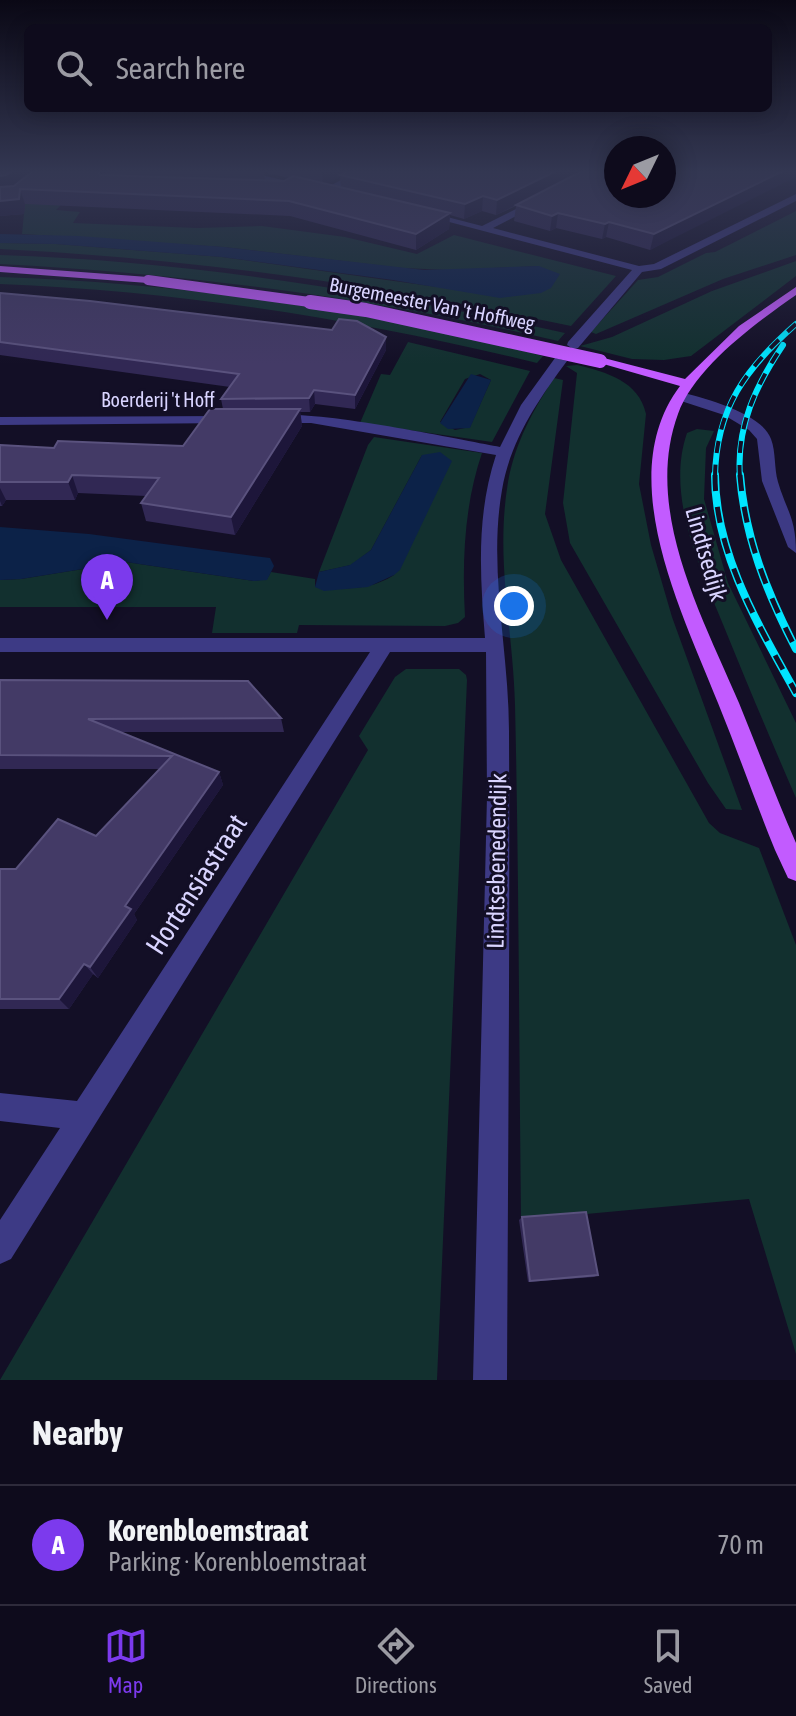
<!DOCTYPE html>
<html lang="en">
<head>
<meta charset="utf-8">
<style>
	:root { --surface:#0e0b1c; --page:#171425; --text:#f1f3f6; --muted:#9b9ba3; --line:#2e2b3b; --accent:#7c3aed }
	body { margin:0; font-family:"Asap Condensed",sans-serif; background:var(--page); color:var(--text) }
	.compass { position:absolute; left:604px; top:136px; width:72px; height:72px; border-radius:50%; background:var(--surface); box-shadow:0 4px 20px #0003; rotate:227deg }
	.you { position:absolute; left:514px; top:606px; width:28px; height:28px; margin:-20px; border:6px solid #fff; border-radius:50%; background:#1a73e8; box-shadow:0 0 0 12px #1a73e833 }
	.badge { display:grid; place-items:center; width:52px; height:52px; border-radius:50%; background:var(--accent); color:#fff; font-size:26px; font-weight:700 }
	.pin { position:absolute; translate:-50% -66px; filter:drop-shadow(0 2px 4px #0008) }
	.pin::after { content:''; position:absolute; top:42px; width:28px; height:24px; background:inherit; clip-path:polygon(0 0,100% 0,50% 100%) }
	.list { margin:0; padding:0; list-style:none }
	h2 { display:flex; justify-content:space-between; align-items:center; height:104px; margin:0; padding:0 32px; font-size:34px }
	h2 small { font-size:26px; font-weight:400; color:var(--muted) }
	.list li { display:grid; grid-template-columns:52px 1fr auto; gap:24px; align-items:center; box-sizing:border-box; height:120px; padding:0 32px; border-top:2px solid var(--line) }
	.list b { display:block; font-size:30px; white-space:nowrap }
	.list p { margin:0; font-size:26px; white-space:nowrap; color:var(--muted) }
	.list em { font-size:26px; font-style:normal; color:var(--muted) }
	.icon { flex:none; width:44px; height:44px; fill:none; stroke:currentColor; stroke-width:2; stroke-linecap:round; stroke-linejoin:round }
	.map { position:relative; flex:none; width:796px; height:1380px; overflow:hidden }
	.search { position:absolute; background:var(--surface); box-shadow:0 4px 20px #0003; left:24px; right:24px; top:24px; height:88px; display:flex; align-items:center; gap:20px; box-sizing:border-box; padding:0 28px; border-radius:12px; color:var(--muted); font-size:30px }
	.sheet { height:224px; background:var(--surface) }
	nav { display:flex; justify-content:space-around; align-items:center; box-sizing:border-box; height:112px; border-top:2px solid var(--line); background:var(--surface); font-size:22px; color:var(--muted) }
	nav a { display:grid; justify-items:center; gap:4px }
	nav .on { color:var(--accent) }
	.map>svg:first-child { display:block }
	.green { fill:#12302f; fill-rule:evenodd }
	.water { fill:#0c2248 }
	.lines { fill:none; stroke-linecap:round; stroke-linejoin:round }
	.minor { fill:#3d3a85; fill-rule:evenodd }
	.major { fill:#c25bff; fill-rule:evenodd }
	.rail-far1-casing { stroke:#00e5ff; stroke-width:6 }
	.rail-casing { stroke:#00e5ff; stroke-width:8 }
	.rail-far1 { stroke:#130f26; stroke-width:4; stroke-dasharray:12; stroke-linecap:butt }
	.rail { stroke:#130f26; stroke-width:5; stroke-dasharray:16; stroke-linecap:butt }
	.major-bridge-far1 { stroke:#c25bff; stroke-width:10 }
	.major-bridge { stroke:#c25bff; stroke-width:14 }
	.wall { fill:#312854; fill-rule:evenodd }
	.shaded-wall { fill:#1d163a }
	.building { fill:#433a66; stroke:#5a527e; stroke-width:2 }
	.labels { text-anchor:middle; stroke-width:6; stroke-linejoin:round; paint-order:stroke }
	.far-street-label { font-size:20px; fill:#d9d4ff; stroke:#130f26 }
	.street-label { font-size:24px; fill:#d9d4ff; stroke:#130f26 }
	.near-street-label { font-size:28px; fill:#d9d4ff; stroke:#130f26 }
</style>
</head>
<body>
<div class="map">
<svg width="796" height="1380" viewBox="0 0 796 1380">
	<rect width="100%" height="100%" fill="#130f26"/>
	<path class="green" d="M75,191L56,210L80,212L73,223L197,228L262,226L345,237L417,254L454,235L616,276L571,326C382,285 193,259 0,249V243L56,244L222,257L437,287L539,266L449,270L402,268L224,247L22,234L25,203Z
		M796,211V255L723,279L596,334L591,332L638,280L658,277L706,253L715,252Z
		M0,255C190,261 379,292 565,333L558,341C374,298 189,274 0,264Z
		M796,261V276L691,356L664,360L632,359L580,346L612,337L712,291Z
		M0,277C182,283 366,310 543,356L537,363C360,320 182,291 0,284Z
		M408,342L530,371L492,442L360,423L381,374L390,375ZM480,374L491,380L470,427L455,430L440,422L465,379Z
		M577,365C606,372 639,381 646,414L639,484L651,545L672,617L742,810L726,809L708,783L570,543L563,503L577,373L566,366Z
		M554,378L563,380L545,514L561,560L709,823L720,833L759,848L796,945V1354L749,1199L521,1220C519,1048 519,877 515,705C513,628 495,560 508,482C515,443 533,410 554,378Z
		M697,429L714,431L706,448L704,499L728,583L796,723V798C773,745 751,693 729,639C705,578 664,500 687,433Z
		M374,437L482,453C464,506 462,562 465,617L458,623L445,626L299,625L297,633H212L216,607H0V580L21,579L126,562L254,581L267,579L271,572L315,579V587C344,589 369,591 394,575L422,455L371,550L351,565L319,572L368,445Z
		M406,669H459L466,675L467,680L437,1380H0L368,750L359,736L395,677Z"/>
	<path class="water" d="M0,234L79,236L224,247L424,270L539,266L560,274L551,288L541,293L500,298L393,280L222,257L56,244L0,243Z
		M471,374L491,380L470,428L448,429L440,423Z
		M440,452L452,461L400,570L394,575L368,587L324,591L315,587L319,572L350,565L371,550L422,455Z
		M0,527L89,534L270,558L274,566L267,580L254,581L126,562L21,579L0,580Z"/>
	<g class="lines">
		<path class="minor" d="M228,171H245L312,187L307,190Z
			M357,171H368L329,193L321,191Z
			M796,194V201L661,269L642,272L578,348L573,349L567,345L568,342L632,270L419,214L424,211L482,226L536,199L539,204L493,228L639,266L654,264Z
			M555,358L567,361C538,400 510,441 502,490C488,569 509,651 509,731C510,948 508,1164 507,1380H473L487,796L486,652H390L11,1259L0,1264V1220L60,1128L0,1121V1093L77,1101L370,652H0V638H485C480,576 476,515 496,455L311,423H276L269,419C288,403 465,441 500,447L521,405Z
			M680,392C704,398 762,413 771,439C776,452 774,468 778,482C787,512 796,518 796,553L788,547L762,481L757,439L749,430L724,415L675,399L673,396Z
			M228,416L235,420L233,423L0,425V417Z"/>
		<path class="major" d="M0,266L148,277L154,280L148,283L0,272Z
			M796,287V295C756,323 695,367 678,414C643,510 702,616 739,703C758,750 776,797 796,843V881L788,878L775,850C755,801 738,752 718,703C682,612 612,476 680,386L593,361L600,357L685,379L739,326Z"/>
		<g class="rail-far1-casing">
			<path id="rail-far1" d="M715,477C716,408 746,368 796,324
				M740,477C736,427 756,385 783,345"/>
		</g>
		<g class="rail-casing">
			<path id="rail" d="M715,475C715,554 759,626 796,693
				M740,475C745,538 767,593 796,649"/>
		</g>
		<use href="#rail-far1" class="rail-far1"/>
		<use href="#rail" class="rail"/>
		<path class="major-bridge-far1" d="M148,280L324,304"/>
		<path class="major-bridge" d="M310,302L366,310L600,361"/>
	</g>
	<path class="wall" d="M0,171H796L650,250L606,237L602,239L556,228L550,231L514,221L516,206L496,215L482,211L464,219L450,215L449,229L416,250L290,216L25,204L24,214L0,216ZM264,172L289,178L284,181H265ZM340,176L341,187L326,184Z
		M0,293L386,337V350L355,409L315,404L310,412H300L302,426L235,535L146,521L141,503L146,496L78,493L75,500H6L2,506H0V445L54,448L183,446L223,409L221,399L230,387L0,355Z
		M0,680L281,718L284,732H121L219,772L223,785L134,914L137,920L98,978L93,974L69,1009H0V869H16L96,836L159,769H0Z
		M522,1217L598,1275L594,1277L528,1282L519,1220Z"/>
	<path class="shaded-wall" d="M12,171H37L11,190L0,192V176Z
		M98,171H105L107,179L101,185Z
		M322,171H350L323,186Z
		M556,171H583L496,215L497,200Z
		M783,171H796V177L650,250L654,234Z
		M20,189L25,204L24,214L0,216V201Z
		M483,196L482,211L464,219L465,204Z
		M450,213L449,229L416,250V234Z
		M558,213L556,228L550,231L552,216Z
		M609,222L606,237L602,239L605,224Z
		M386,337V350L355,409V395Z
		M314,390L315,404L310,412L309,398Z
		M300,409L302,426L235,535L231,517Z
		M72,475L78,493L75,500L68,482Z
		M0,488L6,500L2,506L0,501Z
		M219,772L223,785L134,914L137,920L98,978L90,967L125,906Z
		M84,964L93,974L69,1009L59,999Z"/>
	<path class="building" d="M0,171H12L6,175L0,176Z
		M33,171H98L100,175L284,181L293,176L450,213L416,234L289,201L20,189L19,199L0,201V187L14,186Z
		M348,171H556L497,200L483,196L465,204L340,175Z
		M582,171H616V196H664V171H783L654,234L609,222L605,224L558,213L552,216L516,205Z
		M0,293L90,301L332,330L339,319L357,321L386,337L355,395L314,390L309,398L221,399L239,374L0,342Z
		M210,409H300L231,517L141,503L159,478L72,475L68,482H0V445L54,448L58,441L183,446Z
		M0,680L248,681L281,718L88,719L219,772L125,906L131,909L90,967L84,964L59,999H0V869H16L58,819L96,836L172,756L0,755Z
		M586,1212L598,1275L530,1281L522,1217Z"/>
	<linearGradient id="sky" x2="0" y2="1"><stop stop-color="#0a0815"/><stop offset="0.47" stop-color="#333752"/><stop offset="1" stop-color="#333752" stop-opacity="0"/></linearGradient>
	<rect width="796" height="364" fill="url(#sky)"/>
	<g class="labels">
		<g class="far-street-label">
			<text transform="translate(432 304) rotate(11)" y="7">Burgemeester Van 't Hoffweg</text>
			<text x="158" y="407">Boerderij 't Hoff</text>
		</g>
		<g class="street-label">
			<text transform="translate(706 554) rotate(74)" y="8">Lindtsedijk</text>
			<text transform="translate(497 861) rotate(-89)" y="8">Lindtsebenedendijk</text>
		</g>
		<g class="near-street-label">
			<text transform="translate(196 884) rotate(-57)" y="10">Hortensiastraat</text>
		</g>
	</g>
</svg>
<svg class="compass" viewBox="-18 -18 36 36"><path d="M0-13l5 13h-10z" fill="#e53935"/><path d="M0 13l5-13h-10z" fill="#9b9ba3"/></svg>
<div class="you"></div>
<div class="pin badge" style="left:107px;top:620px">A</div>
<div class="search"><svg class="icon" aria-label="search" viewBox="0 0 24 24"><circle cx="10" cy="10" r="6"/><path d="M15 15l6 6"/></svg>Search here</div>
</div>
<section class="sheet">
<h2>Nearby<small></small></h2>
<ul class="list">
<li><span class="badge">A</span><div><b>Korenbloemstraat</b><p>Parking · Korenbloemstraat</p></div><em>70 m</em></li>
</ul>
</section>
<nav>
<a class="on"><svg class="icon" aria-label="map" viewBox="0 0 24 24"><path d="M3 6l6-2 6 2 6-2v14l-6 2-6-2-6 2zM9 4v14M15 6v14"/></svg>Map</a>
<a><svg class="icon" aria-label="directions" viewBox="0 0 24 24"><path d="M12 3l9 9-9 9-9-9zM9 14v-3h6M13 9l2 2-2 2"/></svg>Directions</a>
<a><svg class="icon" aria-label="saved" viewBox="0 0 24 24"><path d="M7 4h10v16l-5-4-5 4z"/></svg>Saved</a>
</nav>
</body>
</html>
